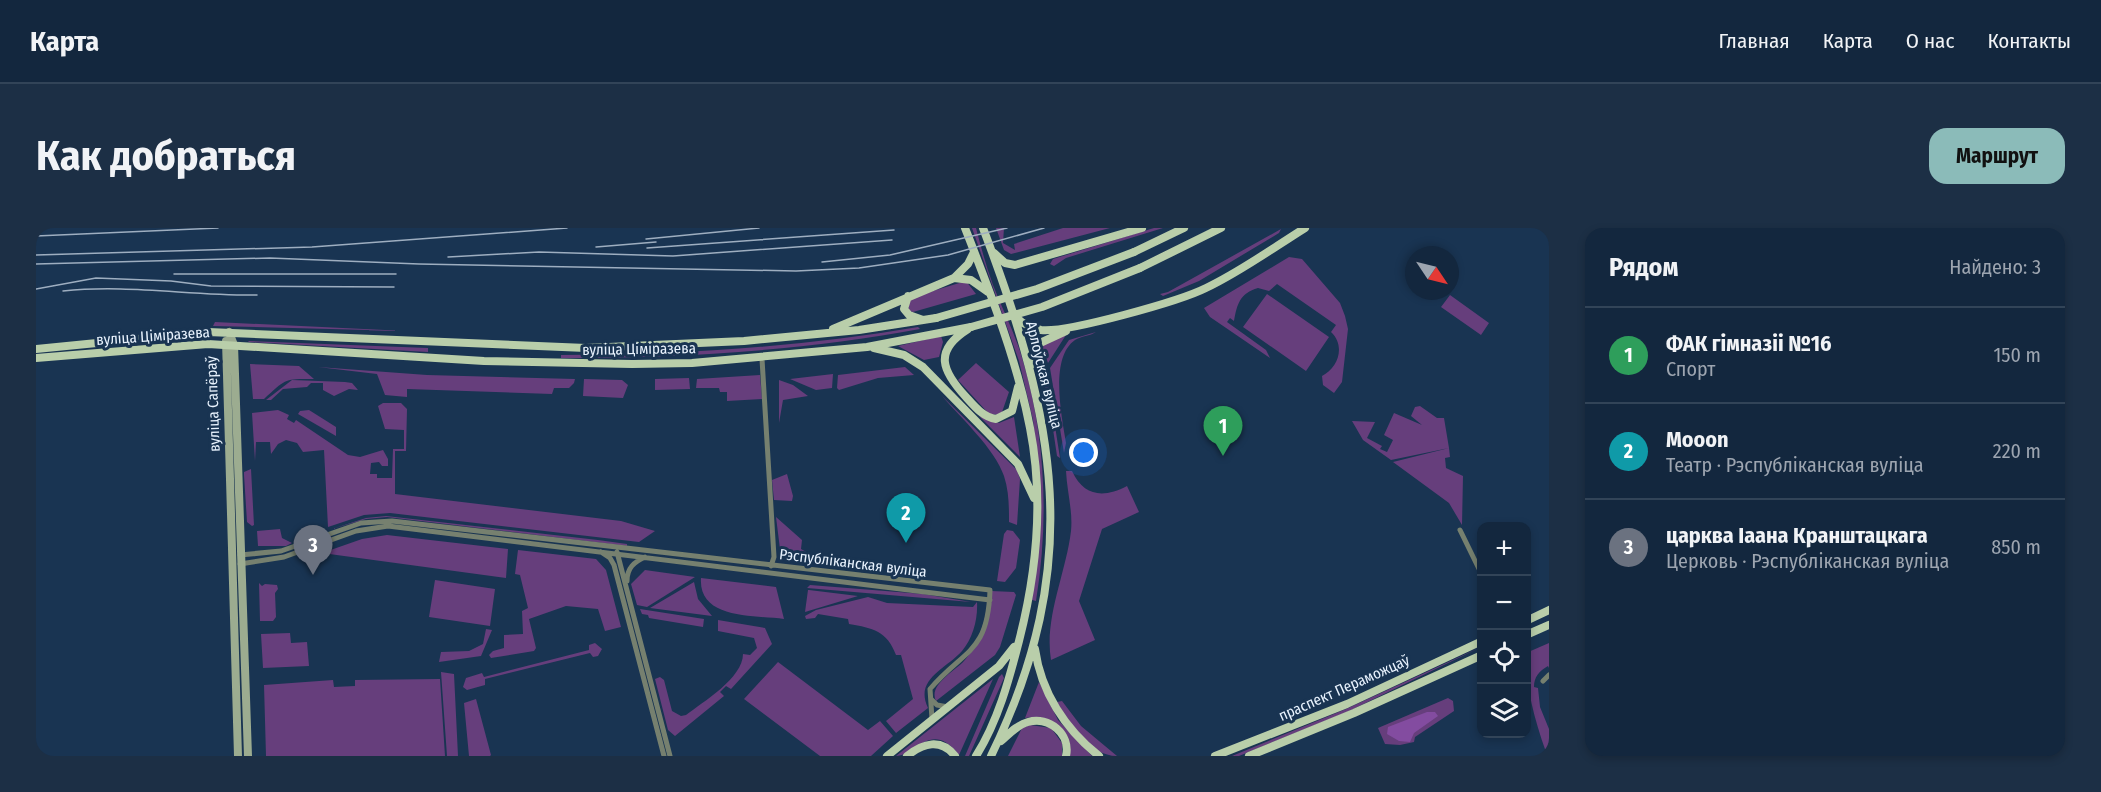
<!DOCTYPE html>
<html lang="ru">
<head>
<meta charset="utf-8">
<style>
	:root { --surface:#13273e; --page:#1c2f45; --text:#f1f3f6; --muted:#9da5b0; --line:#324458; --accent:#8bbbb9 }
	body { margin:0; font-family:"Fira Sans Condensed",sans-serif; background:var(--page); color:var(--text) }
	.controls { position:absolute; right:18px; bottom:18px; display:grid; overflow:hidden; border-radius:12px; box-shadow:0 3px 9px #0003 }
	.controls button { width:54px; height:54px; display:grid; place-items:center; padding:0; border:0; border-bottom:2px solid var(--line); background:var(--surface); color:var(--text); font:30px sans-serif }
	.compass { position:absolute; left:1369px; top:18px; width:54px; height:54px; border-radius:50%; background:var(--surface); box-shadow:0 3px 9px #0003; rotate:125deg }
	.you { position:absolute; left:1048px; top:225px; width:21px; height:21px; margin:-15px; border:4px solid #fff; border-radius:50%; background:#1a73e8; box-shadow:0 0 0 9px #1a73e833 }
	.badge { display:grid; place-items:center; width:39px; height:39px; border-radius:50%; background:var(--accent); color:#fff; font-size:20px; font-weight:700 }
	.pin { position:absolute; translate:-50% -50px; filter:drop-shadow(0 2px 3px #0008) }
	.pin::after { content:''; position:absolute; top:32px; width:21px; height:18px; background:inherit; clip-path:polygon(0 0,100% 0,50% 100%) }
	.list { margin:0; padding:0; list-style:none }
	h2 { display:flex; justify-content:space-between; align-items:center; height:78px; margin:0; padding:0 24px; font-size:26px }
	h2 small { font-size:20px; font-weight:400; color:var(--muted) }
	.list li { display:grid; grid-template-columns:39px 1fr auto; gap:18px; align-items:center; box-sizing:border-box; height:96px; padding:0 24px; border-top:2px solid var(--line) }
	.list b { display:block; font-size:22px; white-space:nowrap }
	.list p { margin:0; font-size:20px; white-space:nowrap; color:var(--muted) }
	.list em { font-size:20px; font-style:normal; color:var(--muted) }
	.icon { flex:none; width:33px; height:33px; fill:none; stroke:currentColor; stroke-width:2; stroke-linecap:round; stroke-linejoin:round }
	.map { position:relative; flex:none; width:1513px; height:528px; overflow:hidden; border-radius:18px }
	header { display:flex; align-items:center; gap:36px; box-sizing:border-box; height:84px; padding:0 30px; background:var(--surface); border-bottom:2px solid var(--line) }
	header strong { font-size:28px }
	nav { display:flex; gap:33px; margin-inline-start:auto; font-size:21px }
	.intro { display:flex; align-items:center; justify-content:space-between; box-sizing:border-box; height:144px; padding:0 36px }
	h1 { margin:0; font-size:42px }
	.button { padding:15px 27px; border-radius:18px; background:var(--accent); color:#111; font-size:21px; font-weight:700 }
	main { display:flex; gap:36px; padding:0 36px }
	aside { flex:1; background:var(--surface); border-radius:18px; box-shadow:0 3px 9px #0003 }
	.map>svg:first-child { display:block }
	.green { fill:#663e7c }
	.forest { fill:#834ca0 }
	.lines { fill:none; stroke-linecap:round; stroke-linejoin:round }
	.minor { stroke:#76806f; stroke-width:5 }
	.secondary { stroke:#9cac90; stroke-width:8 }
	.primary { stroke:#b9ceaa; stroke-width:8 }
	.rail { stroke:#9eaec0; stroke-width:1.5 }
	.primary-bridge { stroke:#b9ceaa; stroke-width:8 }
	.labels { text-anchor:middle; stroke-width:6; stroke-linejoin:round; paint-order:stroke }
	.street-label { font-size:15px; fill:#e9f3fe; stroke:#193452 }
</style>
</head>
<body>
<header>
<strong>Карта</strong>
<nav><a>Главная</a><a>Карта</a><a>О нас</a><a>Контакты</a></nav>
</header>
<div class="intro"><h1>Как добраться</h1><a class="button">Маршрут</a></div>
<main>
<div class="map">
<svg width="1513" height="528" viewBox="0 0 1513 528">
	<rect width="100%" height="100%" fill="#193452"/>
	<path class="green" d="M936,0H940C945,19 950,38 957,57C967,83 980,107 987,133C1010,211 1013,293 1000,373L996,372L1001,227L997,192L983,133Z
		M960,0H968L967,15L979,22L978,16L1027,0H1074L975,26L968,22Z
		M1118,0H1127L1030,30L1018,38L1014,36L1017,31Z
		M1245,1L1243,5L1163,53L1127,68L1124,66L1132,64Z
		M1253,29L1266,31L1304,75L1309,88L1312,101L1306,154L1298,165L1287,157L1286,148C1302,140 1310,118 1295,104L1300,97L1241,56L1233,63L1222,60C1204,65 1201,76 1198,93L1194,90L1191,94L1230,122L1234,130L1174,89L1168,80Z
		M930,53L940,66L877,84L873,83L872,74L880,68Z
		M1231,66L1293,109L1270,143L1207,99Z
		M1414,67L1453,95L1445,107L1405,79Z
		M179,94L370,103L177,98Z
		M882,99L884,101C765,123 646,130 525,130V127C645,127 764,119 882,99Z
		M1060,104C1054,108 1045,108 1039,112C1013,130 1026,190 1030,215L1028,225L1014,140L1033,112Z
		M1030,107L1012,135L1008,123L1003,124L1013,160L1024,230L1021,228L1014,181L1002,131L1005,116Z
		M905,108L907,114L903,129L888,132L862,118Z
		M213,113L392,120V124L212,114Z
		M940,135L973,164L965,187L953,186L922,152Z
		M214,136L263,138L278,151C248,151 251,150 228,171H217Z
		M282,139L391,147L539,151L538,155L533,160H518L516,166L371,161V169L349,167L341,146Z
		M869,139L878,147L842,150L803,162L801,160L802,147Z
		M797,146L796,160L780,162L754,151Z
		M724,147L726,171L691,173V164H684L683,160H660L661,151Z
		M548,151L586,152L592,157L587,170L547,168Z
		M619,151L653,150L654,161L619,162Z
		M256,152L309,154L316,155L322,162L313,161L298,168L287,162V155H275L271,159L247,161L235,172H230Z
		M743,152L757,157L772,168L747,172L743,195Z
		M906,168L981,242L984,251L981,297L973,294C973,279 973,263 968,248C959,221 925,190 906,168Z
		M347,175H365L371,181L370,223H359V266L585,293L619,303L603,314L354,285L328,287L292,299L288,222L267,224L261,215L250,212L242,216L235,226L234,214H220L219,233L216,185L242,182L253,187L251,191L258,195L260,192L312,227L324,229L347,222L352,231V238H346L343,234L335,235L334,246H341V250H356L357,221H368V202L349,201L342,178Z
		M1384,178L1401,190H1408L1413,220L1355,232L1327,212L1316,193L1339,194L1331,210L1346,218L1344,221L1351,224L1357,212L1348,207L1358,185L1386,197L1375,188L1379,179Z
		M273,182L300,199V208L262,186L264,183Z
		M943,188L963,195L978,189L984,229Z
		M1413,220L1414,229L1409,230L1410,240L1427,248L1426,297L1413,275L1357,234Z
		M215,241L218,297L216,298L211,294L208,247V244Z
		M1030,243H1036C1048,269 1068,270 1091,258L1103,284L1066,301L1043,373L1059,412L1015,432C1008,390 1030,345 1035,303C1037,283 1031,264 1030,243Z
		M751,246L757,268L756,273L738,272L736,252Z
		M350,288L562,312L591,316V318L351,289L330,291L296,301L330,290Z
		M740,289L766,312L765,321L772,325L771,333L745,329Z
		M244,301L246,310L256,315L250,318H222L221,303Z
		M971,302L977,303L984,312L980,340L969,354L961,353L968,306Z
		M351,307L472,321L470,350L286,325L326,311Z
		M482,322L560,331L570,342L585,399L569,403L562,381L530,378L493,391L500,420L498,423L455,430L453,427L457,423L468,420V407L487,406L486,383L492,380L484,347L479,346Z
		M609,342L659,349L611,379L601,377L595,356Z
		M665,350L740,359L748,391C719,387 662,392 665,350Z
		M399,352L459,361L454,398L393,389Z
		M658,354L662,371L676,388L614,380Z
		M223,355L226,358L229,356L241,357L242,361L239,365L240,389L237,393H224Z
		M774,357L887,366L935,374L771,360Z
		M772,362H773L822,368L769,384Z
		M955,363L978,364L980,367L964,419L959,427L900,473C892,457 919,443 928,433C946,414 949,388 955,363Z
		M832,369L851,375L937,379L941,374C942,391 937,410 926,423C910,441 878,451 892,480L860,505L850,493L877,471L865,427H860C851,403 837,400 813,396L812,391L782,386L779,390L770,391L769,388L780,382Z
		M604,381L668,391L667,399L613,390L612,387L606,386Z
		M682,392L729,400L736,416L695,461L690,458L684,464L688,468L639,508L632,502L619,451L624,449L628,452L636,483L645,488L650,487C667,474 707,450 707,426L714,427L721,420L718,410L682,403Z
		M450,401L456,402L445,428L403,434L405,424L433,423L447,416Z
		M254,405L255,415L271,414L273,438L227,440L225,406Z
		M559,415L566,421L562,428L557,429L554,425L449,451V457L431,462L427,459L430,450L446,445L448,449L553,422V417Z
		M1513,415V440L1512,438C1503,443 1498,449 1498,459L1502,460L1504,479L1513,501V526L1510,524C1498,490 1490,460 1490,425Z
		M1445,419L1311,484L1203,528H1196L1310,481Z
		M742,434L832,502L844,493L857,508L835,528H784L708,471Z
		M405,444L418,446L422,528H411Z
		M966,446L968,450L933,528H929L963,449Z
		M404,451L409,528H230L228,457L297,452L298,459L319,458V452Z
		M957,451L923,527C895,491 880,528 860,528Z
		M1003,454L1022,492L1056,528H1034C1034,500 1016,487 989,490Z
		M1412,470L1417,473L1418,483L1379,509L1378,514L1364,517L1349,516L1342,500Z
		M440,471L455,527L454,528H433L428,475Z
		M1026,473L1045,498L1081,528C1054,528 1034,496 1021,474Z
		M994,497L1015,500L1026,515V528H972L986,500Z"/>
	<path class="forest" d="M1391,484H1399L1402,488L1378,505L1374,514L1363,513L1351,506L1352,499Z"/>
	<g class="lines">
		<path class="minor" d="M726,131L738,329L735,338
			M1424,302L1446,347
			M565,324L574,330L578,337L628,528
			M581,324L634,528
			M204,327L245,323L325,295L356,293L954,362C952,426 928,421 894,461L896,491
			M204,336L248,329L320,303L352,298L954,372
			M591,353C591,340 598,334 609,329
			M1507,453L1513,447
			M895,471L901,477L912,479"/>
		<path class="secondary" d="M193,104L198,117L212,528
			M190,113L202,528"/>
		<path class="primary" d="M929,0C954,64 981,132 994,200C1008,271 1001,343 983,413C973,452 962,493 940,528
			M947,0C1020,192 1049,335 955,528
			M1098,24L1148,0
			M958,25L969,35L979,37L1106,0
			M1104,40L1185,0
			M918,50L932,36L938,24
			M872,68L868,81L873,87L887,92
			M981,90C988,97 995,100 1005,102C1031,105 1144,73 1170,60C1204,44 1237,20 1269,0
			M797,101L918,50L935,52L952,64
			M932,101C897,123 906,143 930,169C939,179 947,189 960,191L976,183L982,159
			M838,120L868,127L887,139L982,236L998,270
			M0,121L172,104L550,120L708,113L823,102L900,90
			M0,130L172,116L448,133L596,136L656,135L831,119L935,99
			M995,137L1004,115L1030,103
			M1490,393L1513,382
			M1490,407L1513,397
			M999,421C1005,464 1029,501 1063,528
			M965,513C973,506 981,497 992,494C1013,488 1035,506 1030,528
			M851,528L963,438L978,419
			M871,528C887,515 905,510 919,528
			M1179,528L1311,476L1446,413
			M1213,528L1318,485L1446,427"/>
		<path class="rail" d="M0,8L182,0
			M610,11L723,0
			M560,19L620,14
			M611,20L858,2
			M0,27L276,19L531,0
			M412,29L503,24L637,28L856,12
			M786,34L854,27L971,0
			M0,36L234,30L383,36L760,43L823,40L912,27L1008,0
			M138,46H360
			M0,61L60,50L135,53L175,58L358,59
			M27,63C92,56 156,68 221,67"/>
		<path class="primary-bridge" d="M900,90L1001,61L1098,24
			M935,99L1006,79L1104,40"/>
	</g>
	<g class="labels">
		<g class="street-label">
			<text transform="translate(117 108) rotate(-4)" y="5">вуліца Ціміразева</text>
			<text transform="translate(603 121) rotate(-1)" y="5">вуліца Ціміразева</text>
			<text transform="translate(1008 147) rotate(76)" y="5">Арлоўская вуліца</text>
			<text transform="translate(177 176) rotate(-92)" y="5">вуліца Сапёраў</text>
			<text transform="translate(817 335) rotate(7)" y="5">Рэспубліканская вуліца</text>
			<text transform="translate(1308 460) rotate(-24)" y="5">праспект Пераможцаў</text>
		</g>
	</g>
</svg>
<div class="controls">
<button>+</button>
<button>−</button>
<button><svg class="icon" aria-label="locate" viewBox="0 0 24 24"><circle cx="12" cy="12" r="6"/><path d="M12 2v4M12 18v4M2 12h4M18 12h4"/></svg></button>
<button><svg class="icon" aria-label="layers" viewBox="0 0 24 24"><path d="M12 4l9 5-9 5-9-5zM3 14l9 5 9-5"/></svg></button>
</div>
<svg class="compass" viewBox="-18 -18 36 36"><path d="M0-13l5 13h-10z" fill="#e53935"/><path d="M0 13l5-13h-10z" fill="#9da5b0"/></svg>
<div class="you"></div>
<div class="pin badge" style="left:1187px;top:228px;background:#2e9e5b">1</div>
<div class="pin badge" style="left:870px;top:315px;background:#0f9aa8">2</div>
<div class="pin badge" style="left:277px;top:347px;background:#6b7280">3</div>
</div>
<aside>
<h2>Рядом<small>Найдено: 3</small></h2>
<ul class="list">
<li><span class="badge" style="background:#2e9e5b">1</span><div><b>ФАК гімназіі №16</b><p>Спорт</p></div><em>150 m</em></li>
<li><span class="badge" style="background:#0f9aa8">2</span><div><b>Mooon</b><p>Театр · Рэспубліканская вуліца</p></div><em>220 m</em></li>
<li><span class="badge" style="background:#6b7280">3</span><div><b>царква Іаана Кранштацкага</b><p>Церковь · Рэспубліканская вуліца</p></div><em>850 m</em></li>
</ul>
</aside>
</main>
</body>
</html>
